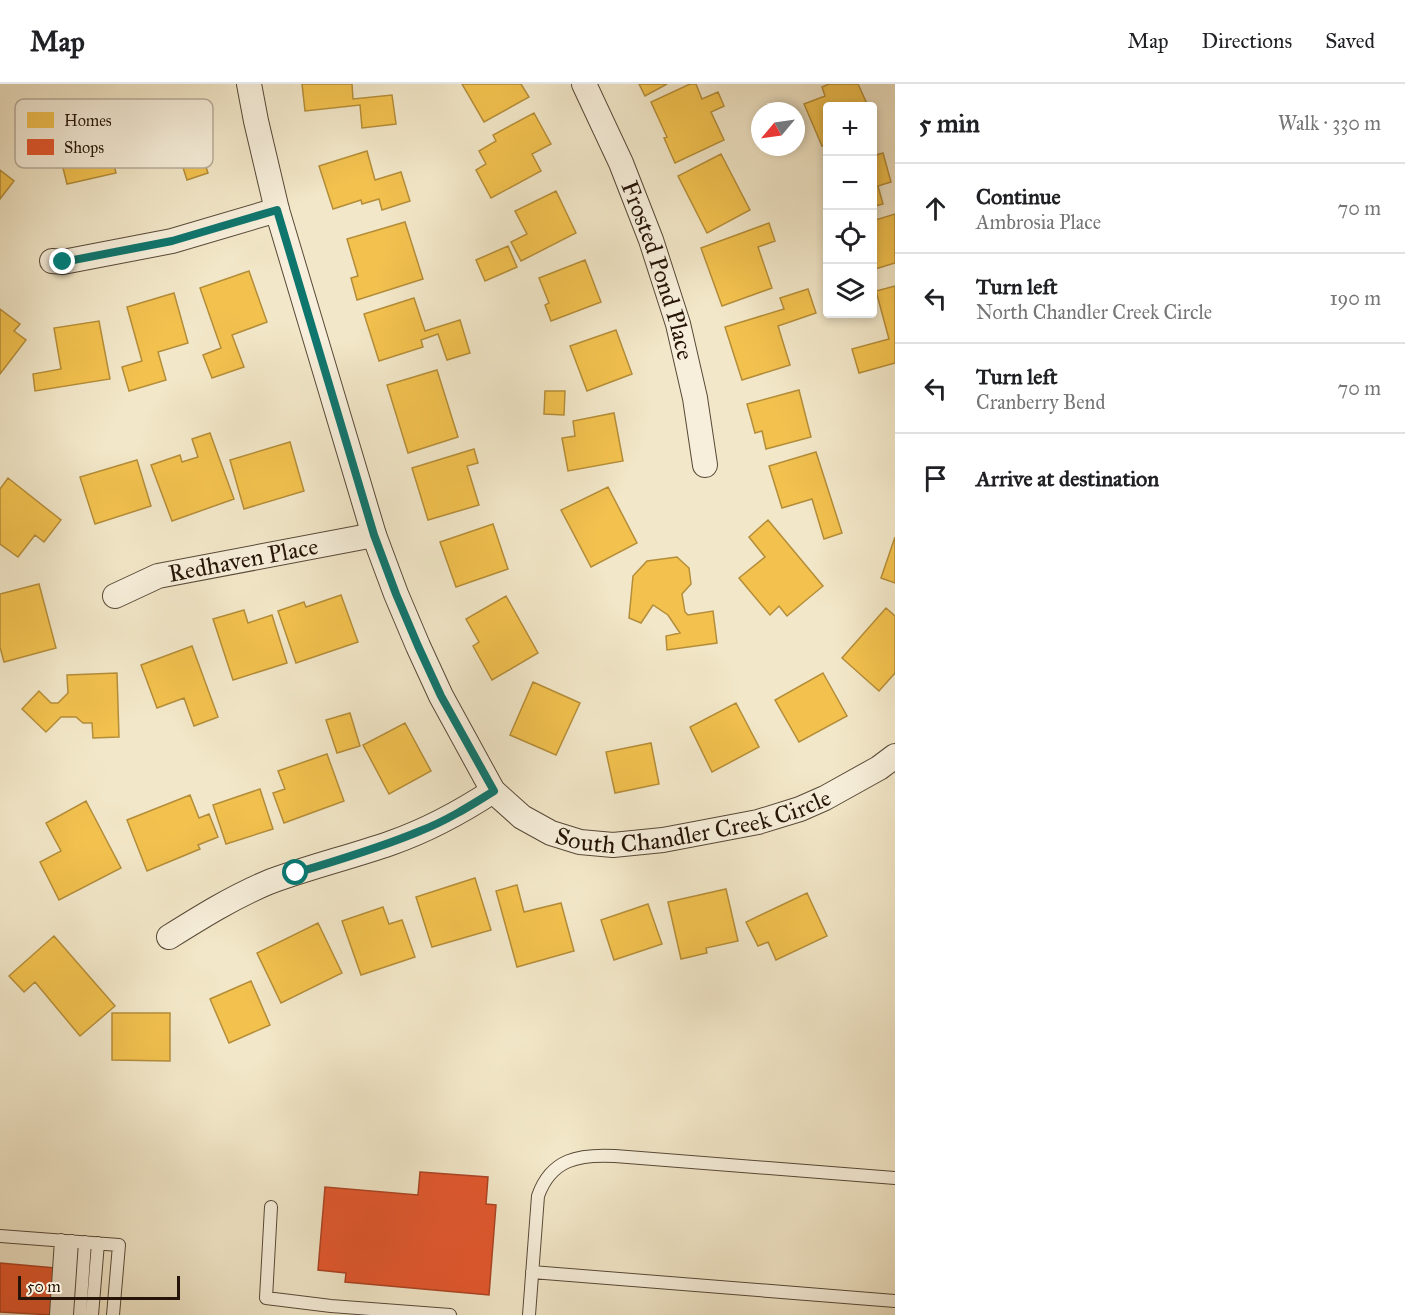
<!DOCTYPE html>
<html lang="en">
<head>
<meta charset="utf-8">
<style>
	:root { --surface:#fff; --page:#f2f2f2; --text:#202124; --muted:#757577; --line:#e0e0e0 }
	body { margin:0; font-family:"IM FELL Great Primer",serif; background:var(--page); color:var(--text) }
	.controls { position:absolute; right:18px; top:18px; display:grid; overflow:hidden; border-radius:6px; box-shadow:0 3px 9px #0003 }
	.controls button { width:54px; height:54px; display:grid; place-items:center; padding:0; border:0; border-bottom:2px solid var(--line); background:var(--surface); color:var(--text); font:30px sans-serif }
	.compass { position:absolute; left:751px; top:18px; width:54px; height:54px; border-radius:50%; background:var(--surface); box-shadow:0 3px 9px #0003; rotate:241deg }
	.scale { position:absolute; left:18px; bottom:15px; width:162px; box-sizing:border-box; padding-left:6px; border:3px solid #251407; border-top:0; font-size:16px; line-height:21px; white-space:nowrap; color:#251407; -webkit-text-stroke:4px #f7efdb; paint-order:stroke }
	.stop { position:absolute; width:18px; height:18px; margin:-14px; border:4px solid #0f766e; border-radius:50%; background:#fff }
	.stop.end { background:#0f766e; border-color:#fff; box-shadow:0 2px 6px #0008 }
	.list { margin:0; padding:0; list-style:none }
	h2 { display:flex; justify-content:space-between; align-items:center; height:78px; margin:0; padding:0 24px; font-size:26px }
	h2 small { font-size:20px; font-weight:400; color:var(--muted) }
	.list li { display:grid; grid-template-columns:39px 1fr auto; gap:18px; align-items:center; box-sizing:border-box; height:90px; padding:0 24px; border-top:2px solid var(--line) }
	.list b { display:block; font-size:22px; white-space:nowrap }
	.list p { margin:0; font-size:20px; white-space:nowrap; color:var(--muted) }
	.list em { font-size:20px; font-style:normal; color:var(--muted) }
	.icon { flex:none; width:33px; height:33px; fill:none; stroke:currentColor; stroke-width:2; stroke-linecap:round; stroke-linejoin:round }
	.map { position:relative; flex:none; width:895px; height:1231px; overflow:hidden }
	header { display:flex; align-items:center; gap:36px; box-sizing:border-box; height:84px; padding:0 30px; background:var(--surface); border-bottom:2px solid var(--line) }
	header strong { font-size:28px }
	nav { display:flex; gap:33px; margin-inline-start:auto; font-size:21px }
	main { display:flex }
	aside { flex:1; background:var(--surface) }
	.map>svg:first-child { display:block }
	.homes { fill:#f2c14e; stroke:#b48d39; stroke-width:1.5 }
	.shops { fill:#e4572e; stroke:#ab4322; stroke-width:1.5 }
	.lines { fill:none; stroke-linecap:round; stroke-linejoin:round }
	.lane-casing { stroke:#584937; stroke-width:14 }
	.street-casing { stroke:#584937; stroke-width:26 }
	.lane { stroke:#f7efdb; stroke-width:12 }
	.street { stroke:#f7efdb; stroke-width:24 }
	.route { stroke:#0f766e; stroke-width:8 }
	.labels { text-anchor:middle; stroke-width:6; stroke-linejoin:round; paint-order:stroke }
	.street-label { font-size:24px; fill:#251407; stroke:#f7efdb }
	.key { fill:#f7efdb; stroke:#b8ad9b; stroke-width:1.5 }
	.key-label { font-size:16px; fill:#251407 }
</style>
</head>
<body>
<header>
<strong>Map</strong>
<nav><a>Map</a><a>Directions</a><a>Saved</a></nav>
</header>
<main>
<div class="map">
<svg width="895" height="1231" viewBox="0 0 895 1231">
	<rect width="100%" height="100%" fill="#f2e7c8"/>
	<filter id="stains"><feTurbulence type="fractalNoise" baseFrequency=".00333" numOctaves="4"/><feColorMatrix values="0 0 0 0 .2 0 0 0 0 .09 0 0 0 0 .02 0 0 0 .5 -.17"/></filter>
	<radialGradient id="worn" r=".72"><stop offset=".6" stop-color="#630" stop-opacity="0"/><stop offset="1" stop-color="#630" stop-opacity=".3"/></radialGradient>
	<path class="homes" d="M302,0H352L353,15L392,11L396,40L362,44L360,21L305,27Z
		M462,0H521L529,13L484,38Z
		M639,0H667L645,12Z
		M690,0H696L702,15L718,8L724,22L711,28L724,56L675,79L664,54L667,53L651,18Z
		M829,0H858L868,22H828V60L822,62L804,20L825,12L822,3Z
		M186,21L208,89L187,96L179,71L149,81L139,51L152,47L147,33Z
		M534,29L551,60L532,70L541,87L491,114L476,86L486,80L479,67L496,57L493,51Z
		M106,49L116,89L67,100L56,56L80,51L81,55Z
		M367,67L375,96L401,88L410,117L382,126L379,115L362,120L361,116L333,125L319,82Z
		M872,69L873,72L883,69L891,98L878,102L883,120L872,123Z
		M721,70L750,126L707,149L678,92Z
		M0,86L14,97L0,115Z
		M556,107L576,149L521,177L511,158L527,150L515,127Z
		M895,130V179L872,186V137Z
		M405,138L423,195L357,216L351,194L358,192L347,155Z
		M769,139L775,157L758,163L772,204L722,222L701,164Z
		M508,162L517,183L485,197L476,176Z
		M585,176L601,218L551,237L545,221L549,219L539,194Z
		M249,187L267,238L232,251L244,283L212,294L203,271L221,264L200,204Z
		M895,202V279L859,289L852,265L889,255L876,207Z
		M808,205L816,229L778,242L790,281L742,296L725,243L784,225L780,214Z
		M174,209L188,259L158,268L166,296L129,307L122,283L142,277L127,223Z
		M414,214L425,247L460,236L470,269L447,276L438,250L421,256L423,263L379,277L364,230Z
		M0,225L20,240L14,247L26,256L0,290Z
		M99,237L110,295L35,307L33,290L61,285L54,244Z
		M616,246L632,290L587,307L570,262Z
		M437,286L458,353L408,369L387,301Z
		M799,306L811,353L766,365L762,347L755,349L747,320Z
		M545,307H565L564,331L544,330Z
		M614,329L623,377L568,387L562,354L575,352L573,337Z
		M210,349L234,415L172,437L151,381L180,371L182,378L198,373L192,355Z
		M290,358L304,407L244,425L230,376Z
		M474,365L478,379L467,382L479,421L428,436L412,384Z
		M816,368L842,449L824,455L812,415L782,424L769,382Z
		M137,376L151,422L95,440L80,393Z
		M8,394L61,436L44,458L35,451L18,473L0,460V405Z
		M608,403L637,459L591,483L561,426Z
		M768,436L823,502L787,532L779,522L770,531L739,494L765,473L749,453Z
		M493,440L508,485L456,503L440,458Z
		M895,453V499L881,494Z
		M677,473L689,484L691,500L682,510L685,528L688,531L713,527L717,559L667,566L666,552L680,549L668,531L653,521L641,539L629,534L633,492L647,477Z
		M39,500L56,564L4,578L0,563V510Z
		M341,511L358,558L296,579L278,527L304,518L306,523Z
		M506,512L538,569L492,596L473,562L479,558L466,535Z
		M886,524L895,532V589L879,607L842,574Z
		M244,526L248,539L272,531L287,579L233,596L213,535Z
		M192,562L218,633L194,642L184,614L157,624L141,581Z
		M117,589L119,653L93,654L92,639H83L76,633H61L46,648L22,625L39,607L51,619H58L68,609L67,591Z
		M823,589L847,632L799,658L775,616Z
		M533,598L580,619L556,671L510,651Z
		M736,619L759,663L712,688L690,643Z
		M350,629L360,662L337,669L326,636Z
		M405,639L431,687L389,710L363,661Z
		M651,659L659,700L615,709L606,668Z
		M327,670L344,717L284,739L273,709L285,705L278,687Z
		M260,705L273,745L226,760L213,721Z
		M190,711L199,734L209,730L218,753L198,761L200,765L147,787L127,736Z
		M86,717L121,784L59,816L40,778L61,767L46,739Z
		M475,794L491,846L432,863L416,813Z
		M517,801L524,828L561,819L574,867L517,883L496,807Z
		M726,805L738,857L706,864L707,869L681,875L668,818Z
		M807,809L827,852L776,876L768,858L758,862L746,838Z
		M648,820L662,860L614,876L601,836Z
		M383,823L389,840L402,836L415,873L361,891L342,837Z
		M318,839L342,889L281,919L257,869Z
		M54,852L115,922L80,952L35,898L24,908L9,892Z
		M251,897L270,941L229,959L210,915Z
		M112,929H170V977L112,976Z"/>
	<path class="shops" d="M420,1088L488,1093L486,1120L496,1121L489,1211L345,1198L346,1189L318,1186L325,1103L418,1111Z
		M0,1179L55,1184V1186L97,1190L95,1218L53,1214L52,1231L0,1228Z"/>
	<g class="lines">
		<g class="lane-casing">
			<path id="lane" d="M271,1123L266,1214L331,1222L450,1231
				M0,1152L119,1161L113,1231
				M532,1188L895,1217
				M56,1231L61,1156
				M67,1231L72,1157
				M80,1231L85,1158
				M92,1231L98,1159
				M529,1231L538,1112C551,1075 579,1070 615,1072L895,1094"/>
		</g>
		<g class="street-casing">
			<g id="street">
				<path id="s1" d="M249,0L256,37L277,126L374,451L396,510L418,562L441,612L493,707L522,733L551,749L580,758L613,761L663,756L758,738L800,725L825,714L879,684L895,672"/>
				<path id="s2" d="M584,0L621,79L651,156L678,240L695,314L705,381"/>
				<path d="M52,177L63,178L172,157L277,126"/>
				<path id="s3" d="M115,512L158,492L374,451"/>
				<path d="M169,853C201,833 233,813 269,798C309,783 351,773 391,759C428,746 461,728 493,707"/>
			</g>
		</g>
		<use href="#lane" class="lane"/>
		<use href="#street" class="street"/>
	</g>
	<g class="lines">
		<path class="route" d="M63,178L172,157L277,126L374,451L396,510L418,562L441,612L494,707C470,722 446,737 420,747C380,764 338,776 296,789"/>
	</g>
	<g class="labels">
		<g class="street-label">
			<text dy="8" stroke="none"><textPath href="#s2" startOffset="201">Frosted Pond Place</textPath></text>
			<text dy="8" stroke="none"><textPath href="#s3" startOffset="134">Redhaven Place</textPath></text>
			<text dy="8" stroke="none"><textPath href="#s1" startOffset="969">South Chandler Creek Circle</textPath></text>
		</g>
	</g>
	<rect x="15" y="15" width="198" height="69" rx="9" class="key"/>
	<rect x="27" y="28" width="27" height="16" fill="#f2c14e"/>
	<rect x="27" y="55" width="27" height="16" fill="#e4572e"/>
	<g class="key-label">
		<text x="64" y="42">Homes</text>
		<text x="64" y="69">Shops</text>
	</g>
	<rect width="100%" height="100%" filter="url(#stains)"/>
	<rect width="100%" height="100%" fill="url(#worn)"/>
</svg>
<div class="controls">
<button>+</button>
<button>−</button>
<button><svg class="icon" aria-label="locate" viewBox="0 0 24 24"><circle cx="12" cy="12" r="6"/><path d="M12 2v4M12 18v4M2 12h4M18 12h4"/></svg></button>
<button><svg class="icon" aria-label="layers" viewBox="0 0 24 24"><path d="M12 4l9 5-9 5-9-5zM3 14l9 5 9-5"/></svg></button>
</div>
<svg class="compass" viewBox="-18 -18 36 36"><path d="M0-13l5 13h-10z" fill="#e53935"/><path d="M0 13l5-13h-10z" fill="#757577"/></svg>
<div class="scale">50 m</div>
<div class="stop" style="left:296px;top:789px"></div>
<div class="stop end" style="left:63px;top:178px"></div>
</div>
<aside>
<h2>5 min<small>Walk · 330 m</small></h2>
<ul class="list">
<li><svg class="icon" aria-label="ahead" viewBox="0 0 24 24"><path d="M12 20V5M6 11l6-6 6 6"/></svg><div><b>Continue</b><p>Ambrosia Place</p></div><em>70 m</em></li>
<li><svg class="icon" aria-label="left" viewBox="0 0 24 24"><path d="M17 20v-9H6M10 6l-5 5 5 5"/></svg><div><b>Turn left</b><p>North Chandler Creek Circle</p></div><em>190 m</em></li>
<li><svg class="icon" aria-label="left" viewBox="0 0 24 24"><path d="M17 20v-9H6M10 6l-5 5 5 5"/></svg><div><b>Turn left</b><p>Cranberry Bend</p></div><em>70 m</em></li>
<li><svg class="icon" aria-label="arrive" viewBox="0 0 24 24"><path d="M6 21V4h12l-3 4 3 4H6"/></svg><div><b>Arrive at destination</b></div></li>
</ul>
</aside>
</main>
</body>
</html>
